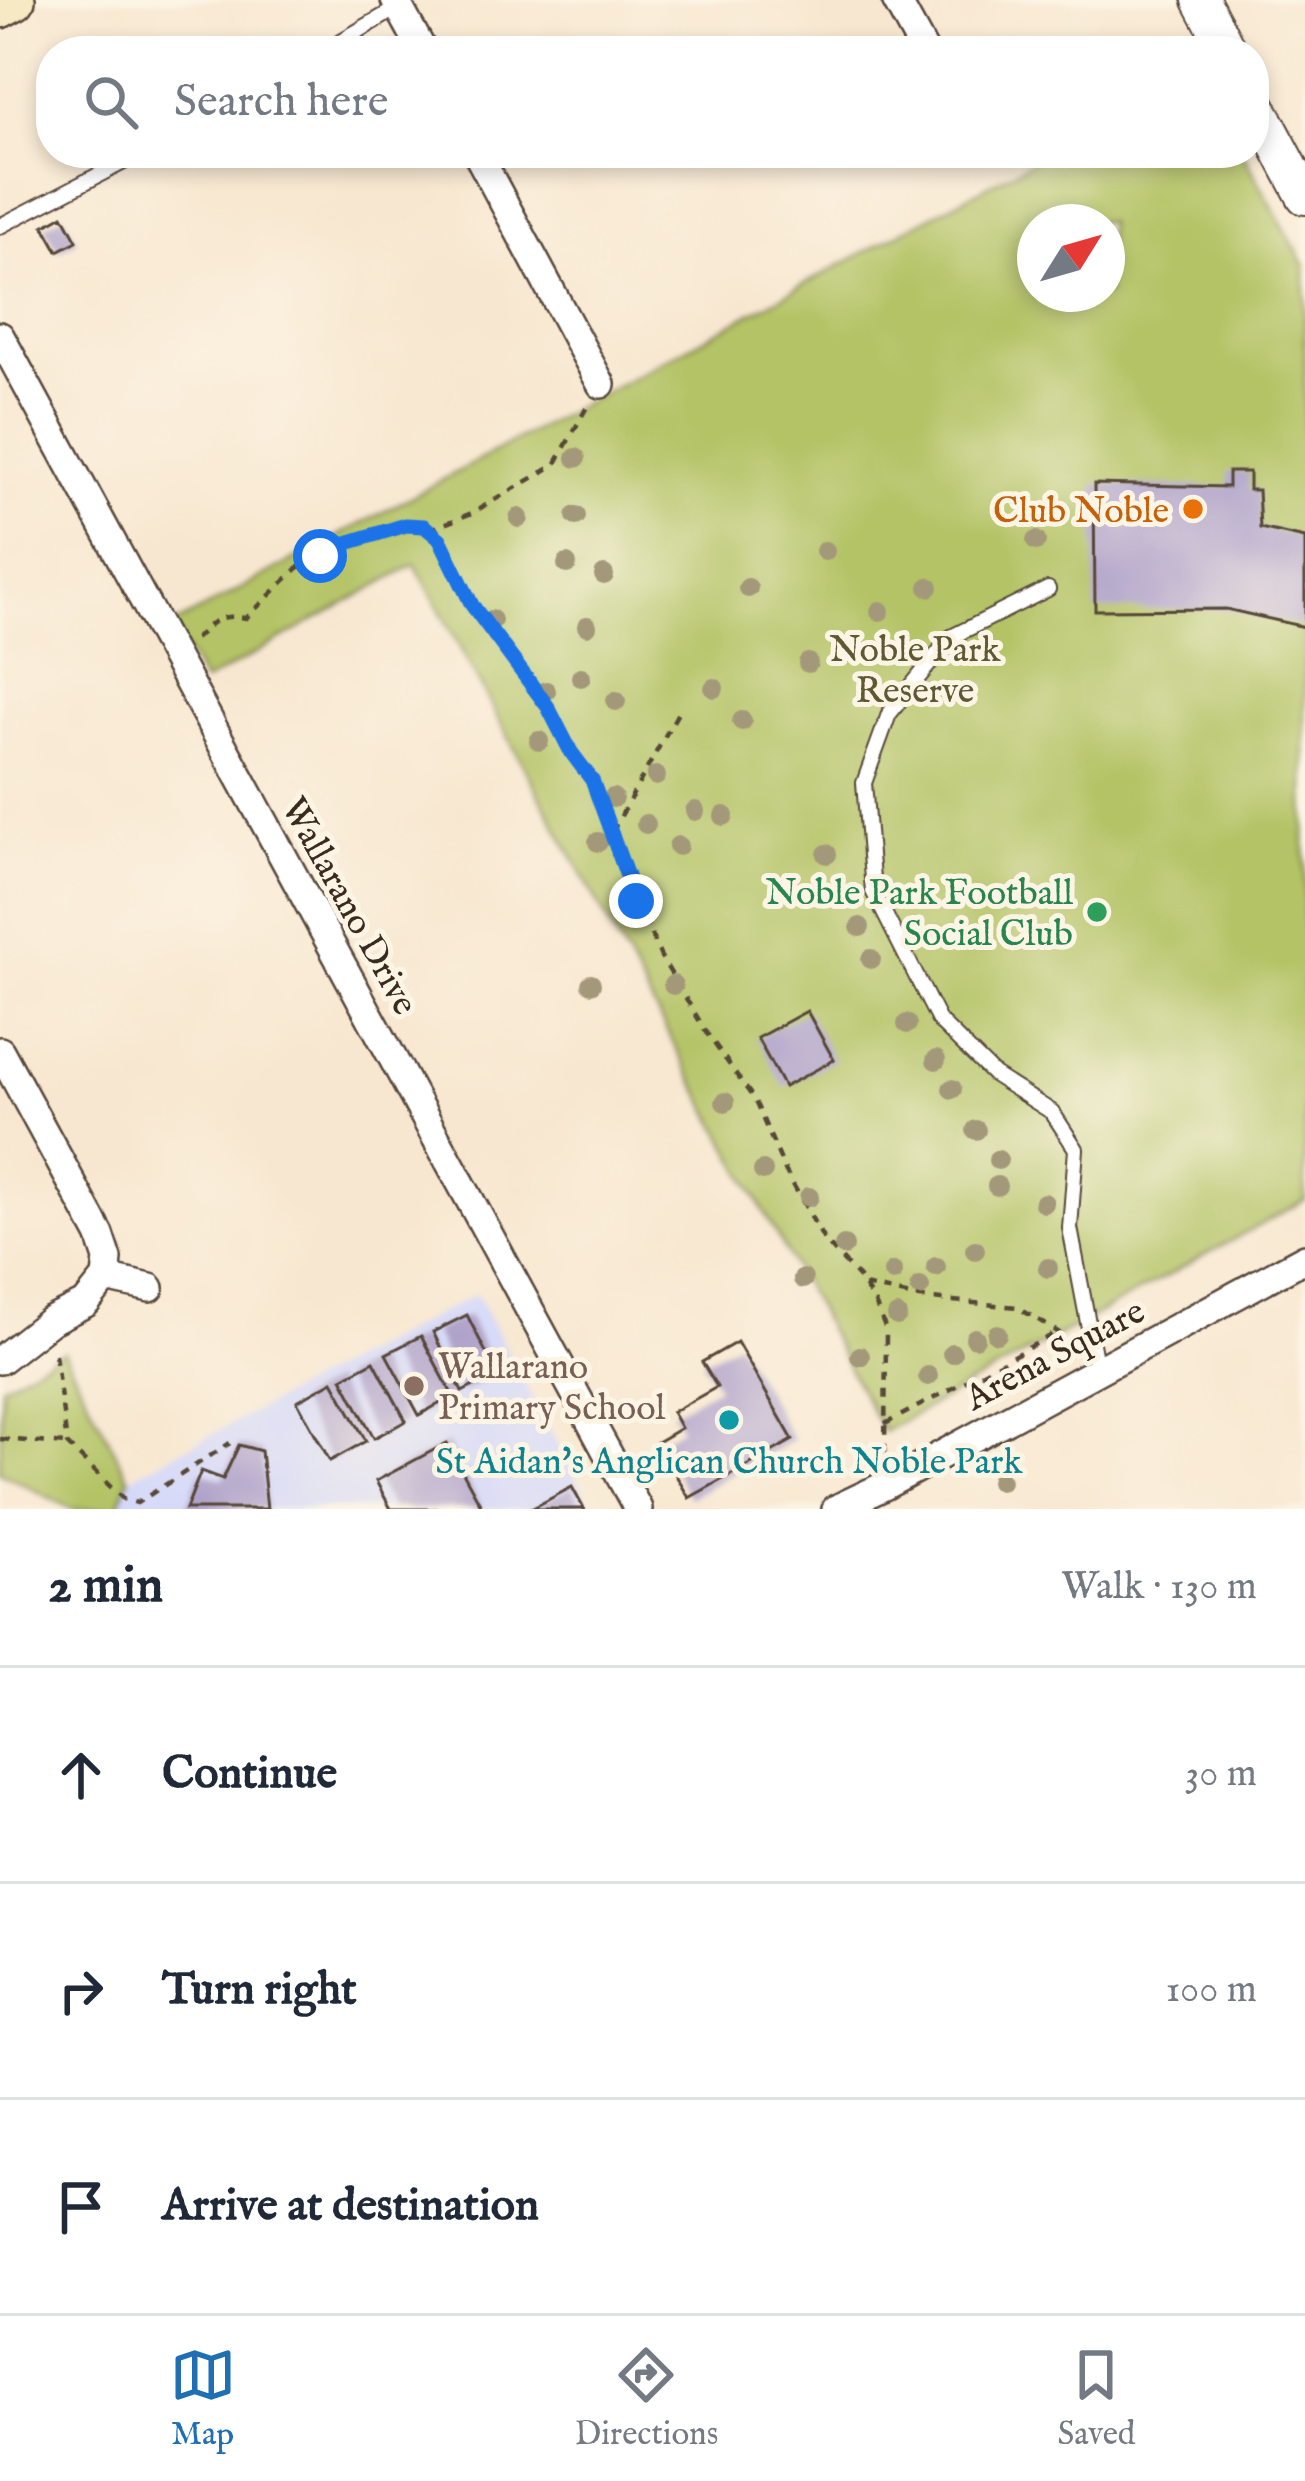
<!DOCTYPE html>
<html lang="en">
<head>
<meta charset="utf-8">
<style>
	:root { --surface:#fff; --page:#f2f2f3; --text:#1f2937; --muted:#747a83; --line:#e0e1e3; --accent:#1f6fb2 }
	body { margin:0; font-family:"IM FELL English",serif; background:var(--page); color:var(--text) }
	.compass { position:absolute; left:1017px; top:204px; width:108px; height:108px; border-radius:50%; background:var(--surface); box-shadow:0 6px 18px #0003; rotate:53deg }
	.stop { position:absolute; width:36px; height:36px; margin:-27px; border:9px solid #1a73e8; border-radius:50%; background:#fff }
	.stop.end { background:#1a73e8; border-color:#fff; box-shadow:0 3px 12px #0008 }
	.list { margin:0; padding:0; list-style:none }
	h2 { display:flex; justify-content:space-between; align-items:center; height:156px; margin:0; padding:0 48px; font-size:51px }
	h2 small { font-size:39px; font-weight:400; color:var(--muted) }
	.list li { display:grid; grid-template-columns:78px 1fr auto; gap:36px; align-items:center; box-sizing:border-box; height:216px; padding:0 48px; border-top:3px solid var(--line) }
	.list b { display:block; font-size:45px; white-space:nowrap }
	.list em { font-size:39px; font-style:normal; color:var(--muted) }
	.icon { flex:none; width:66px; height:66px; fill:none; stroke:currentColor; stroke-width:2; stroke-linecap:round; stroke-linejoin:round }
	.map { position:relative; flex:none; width:1305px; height:1509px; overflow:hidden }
	.search { position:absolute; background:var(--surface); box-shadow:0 6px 18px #0003; left:36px; right:36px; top:36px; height:132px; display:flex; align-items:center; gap:30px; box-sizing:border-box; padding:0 42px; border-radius:48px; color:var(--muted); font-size:45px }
	.sheet { height:804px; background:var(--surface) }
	nav { display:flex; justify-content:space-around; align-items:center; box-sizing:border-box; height:168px; border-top:3px solid var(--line); background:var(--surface); font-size:33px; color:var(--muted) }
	nav a { display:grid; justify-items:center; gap:6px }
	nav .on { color:var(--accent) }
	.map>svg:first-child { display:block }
	.built { fill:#d4d8f9 }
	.green { fill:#b3c365; stroke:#777642; stroke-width:3; fill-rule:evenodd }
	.building { fill:#ac9fc9 }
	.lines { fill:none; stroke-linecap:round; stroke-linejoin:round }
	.service-casing { stroke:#574639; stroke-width:18 }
	.minor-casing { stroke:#574639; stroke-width:32 }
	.tertiary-casing { stroke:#574639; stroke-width:40 }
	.secondary-casing { stroke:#574639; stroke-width:44 }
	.path { stroke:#574639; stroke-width:4.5; stroke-dasharray:9 9; stroke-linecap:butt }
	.service { stroke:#fff; stroke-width:14 }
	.minor { stroke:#fff; stroke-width:27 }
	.tertiary { stroke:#fff; stroke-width:36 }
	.secondary { stroke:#f7e9c3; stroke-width:39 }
	.tree { fill:#a4987a }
	.route { stroke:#1a73e8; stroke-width:15 }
	.food-dot { fill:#e8710a; stroke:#fcf5e5; stroke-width:4.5 }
	.leisure-dot { fill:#2e9e5b; stroke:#fcf5e5; stroke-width:4.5 }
	.education-dot { fill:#8d6e63; stroke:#fcf5e5; stroke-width:4.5 }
	.culture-dot { fill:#0f9aa8; stroke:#fcf5e5; stroke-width:4.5 }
	.labels { text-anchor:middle; stroke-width:10; stroke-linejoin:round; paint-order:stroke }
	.food-label { font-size:36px; fill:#c56008; stroke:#fcf5e5; text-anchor:end }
	.park-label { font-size:36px; fill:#5f5833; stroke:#fcf5e5 }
	.leisure-label { font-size:36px; fill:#27864d; stroke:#fcf5e5; text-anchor:end }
	.street-label { font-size:36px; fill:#3b2a1e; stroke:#fcf5e5 }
	.education-label { font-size:36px; fill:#785e54; stroke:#fcf5e5; text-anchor:start }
	.culture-label { font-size:36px; fill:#0d838f; stroke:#fcf5e5 }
</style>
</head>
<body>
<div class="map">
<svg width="1305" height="1509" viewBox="0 0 1305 1509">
	<rect width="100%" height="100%" fill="#fcf5e5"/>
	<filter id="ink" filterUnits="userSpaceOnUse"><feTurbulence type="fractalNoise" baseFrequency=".00833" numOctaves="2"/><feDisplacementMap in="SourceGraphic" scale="24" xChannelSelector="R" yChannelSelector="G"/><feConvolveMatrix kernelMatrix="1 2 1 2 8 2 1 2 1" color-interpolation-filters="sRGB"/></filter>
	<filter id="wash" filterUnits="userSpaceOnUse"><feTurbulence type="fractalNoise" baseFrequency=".004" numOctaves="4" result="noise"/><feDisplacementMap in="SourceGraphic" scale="48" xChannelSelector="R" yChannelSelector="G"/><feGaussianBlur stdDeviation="2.7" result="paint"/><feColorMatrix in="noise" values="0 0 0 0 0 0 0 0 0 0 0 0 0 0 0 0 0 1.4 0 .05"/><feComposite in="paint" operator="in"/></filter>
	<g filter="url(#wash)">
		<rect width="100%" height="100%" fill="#f8e7d0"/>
		<path class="built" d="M476,1294L593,1509H117L129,1478Z"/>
		<path class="green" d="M1048,153H1243L1305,266V1200L883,1432L415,564L203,683L172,626ZM1035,222H1107V294H1035Z
			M63,1351L129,1478L117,1509H72L0,1472L2,1385Z"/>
		<g id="blocks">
			<path class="building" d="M63,215L77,241L58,251L44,226Z
				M1228,472H1249V490H1258L1260,528L1305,538V627L1226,609L1095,610L1094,484L1228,487Z
				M807,1011L834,1060L784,1087L757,1038Z
				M467,1315L497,1374L462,1392L433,1332Z
				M421,1336L453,1396L419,1415L386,1354Z
				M737,1342L793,1440L689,1498L657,1442L681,1428L672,1412L717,1387L702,1362Z
				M374,1361L406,1421L374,1438L342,1378Z
				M333,1381L366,1441L330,1461L297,1401Z
				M447,1443L483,1509H391L376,1481Z
				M239,1445L261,1451L267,1509H186L201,1471L223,1479Z
				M572,1487L584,1509H531Z"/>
		</g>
	</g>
	<g filter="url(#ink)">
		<use href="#blocks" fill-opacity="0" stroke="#574639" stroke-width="3"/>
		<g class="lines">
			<g class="service-casing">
				<path id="service" d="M324,51L399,7
					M0,226L141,153
					M1048,589L951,637L889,714L864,783L873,891L939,1021L994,1075L1052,1112L1076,1149L1070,1228L1097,1370"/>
			</g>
			<g class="minor-casing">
				<path id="minor" d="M395,0L423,51
					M896,0L924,51
					M477,153L601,384
					M0,336L638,1509
					M0,1051L100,1235L108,1259L106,1278L86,1303L50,1321L0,1360
					M106,1278L150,1288
					M836,1509L886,1485L1305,1258"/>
			</g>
			<g class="tertiary-casing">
				<path id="tertiary" d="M1201,0L1228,51
					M1254,100L1305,196"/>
			</g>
			<g class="secondary-casing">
				<path id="secondary" d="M0,8L15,0"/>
			</g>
			<path class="path" d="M429,530L472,513L555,465L588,405
				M195,639C214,620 218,614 246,618L298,568L347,543L406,525L424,526L440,539L472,605L548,707L571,752L592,780L636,900L661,957L708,1035L754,1099L785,1170L824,1240L859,1278L875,1303L886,1330L885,1454
				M612,832L680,709
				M864,1286L920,1298L1017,1307L1058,1332L1072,1345
				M55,1354L67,1444L123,1499L137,1503L230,1443
				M885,1424L1058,1332
				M0,1439L66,1444"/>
			<use href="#service" class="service"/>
			<use href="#minor" class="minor"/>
			<use href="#tertiary" class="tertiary"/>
			<use href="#secondary" class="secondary"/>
		</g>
		<g class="tree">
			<circle cx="576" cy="458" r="10"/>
			<circle cx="576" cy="516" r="10"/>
			<circle cx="519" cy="518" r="10"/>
			<circle cx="1036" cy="541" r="10"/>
			<circle cx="825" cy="551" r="10"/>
			<circle cx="567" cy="564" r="10"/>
			<circle cx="604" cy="575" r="10"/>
			<circle cx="929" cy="587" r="10"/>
			<circle cx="748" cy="588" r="10"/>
			<circle cx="880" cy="611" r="10"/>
			<circle cx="492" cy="620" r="10"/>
			<circle cx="587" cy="626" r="10"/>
			<circle cx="808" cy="663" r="10"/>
			<circle cx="581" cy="677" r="10"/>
			<circle cx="714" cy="688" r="10"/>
			<circle cx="546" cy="691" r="10"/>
			<circle cx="616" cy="701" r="10"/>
			<circle cx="742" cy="721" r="10"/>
			<circle cx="539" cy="741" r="10"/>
			<circle cx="656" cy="776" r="10"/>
			<circle cx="613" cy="798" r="10"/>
			<circle cx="695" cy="811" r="10"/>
			<circle cx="724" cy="816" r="10"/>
			<circle cx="646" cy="824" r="10"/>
			<circle cx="598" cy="842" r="10"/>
			<circle cx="678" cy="846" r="10"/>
			<circle cx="827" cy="854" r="10"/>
			<circle cx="860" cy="927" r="10"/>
			<circle cx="871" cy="959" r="10"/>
			<circle cx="591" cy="984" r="10"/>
			<circle cx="673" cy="985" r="10"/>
			<circle cx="907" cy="1024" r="10"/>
			<circle cx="936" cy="1060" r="10"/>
			<circle cx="952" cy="1089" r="10"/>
			<circle cx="725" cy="1102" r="10"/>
			<circle cx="976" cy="1130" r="10"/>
			<circle cx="998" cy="1160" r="10"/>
			<circle cx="763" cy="1171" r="10"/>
			<circle cx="997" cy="1186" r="10"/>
			<circle cx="809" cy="1197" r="10"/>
			<circle cx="1044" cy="1203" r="10"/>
			<circle cx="844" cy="1246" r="10"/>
			<circle cx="975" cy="1250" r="10"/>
			<circle cx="936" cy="1267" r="10"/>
			<circle cx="1048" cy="1268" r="10"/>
			<circle cx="893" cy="1272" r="10"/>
			<circle cx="803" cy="1279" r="10"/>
			<circle cx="920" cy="1287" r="10"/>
			<circle cx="897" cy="1316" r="10"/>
			<circle cx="997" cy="1334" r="10"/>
			<circle cx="975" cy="1338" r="10"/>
			<circle cx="952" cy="1353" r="10"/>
			<circle cx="860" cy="1356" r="10"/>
			<circle cx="928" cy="1376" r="10"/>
			<circle cx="1000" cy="1481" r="10"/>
		</g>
	</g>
	<g class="lines" filter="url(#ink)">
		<path class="route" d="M320,556L347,543L406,525L424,526L440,539L472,605L548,707L571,752L592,780L636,901"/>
	</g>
	<circle class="food-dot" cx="1193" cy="509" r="12"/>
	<circle class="leisure-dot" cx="1097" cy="912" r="12"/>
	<circle class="education-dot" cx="414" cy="1386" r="12"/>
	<circle class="culture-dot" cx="729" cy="1420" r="12"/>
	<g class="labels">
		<g class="food-label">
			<text x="1169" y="522">Club Noble</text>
		</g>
		<g class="park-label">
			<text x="915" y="661">Noble Park<tspan x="915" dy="41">Reserve</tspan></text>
		</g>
		<g class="leisure-label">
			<text x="1073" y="904">Noble Park Football<tspan x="1073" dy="41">Social Club</tspan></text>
		</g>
		<g class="street-label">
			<text transform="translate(351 905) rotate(61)" y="13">Wallarano Drive</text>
			<text transform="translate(1054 1353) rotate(-28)" y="13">Arena Square</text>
		</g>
		<g class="education-label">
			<text x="438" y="1378">Wallarano<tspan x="438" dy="41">Primary School</tspan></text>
		</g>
		<g class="culture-label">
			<text x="729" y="1473">St Aidan's Anglican Church Noble Park</text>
		</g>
	</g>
</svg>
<svg class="compass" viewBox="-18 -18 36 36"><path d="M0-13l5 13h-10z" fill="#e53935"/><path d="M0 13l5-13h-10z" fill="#747a83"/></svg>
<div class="stop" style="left:320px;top:556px"></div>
<div class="stop end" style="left:636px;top:901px"></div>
<div class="search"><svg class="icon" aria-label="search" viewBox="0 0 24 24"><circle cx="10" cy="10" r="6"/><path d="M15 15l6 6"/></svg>Search here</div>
</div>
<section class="sheet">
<h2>2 min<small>Walk · 130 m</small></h2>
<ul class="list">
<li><svg class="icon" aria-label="ahead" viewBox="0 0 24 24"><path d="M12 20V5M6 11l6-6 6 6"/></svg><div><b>Continue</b></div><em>30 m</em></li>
<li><svg class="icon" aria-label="right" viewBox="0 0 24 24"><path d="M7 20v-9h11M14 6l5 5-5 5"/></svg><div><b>Turn right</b></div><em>100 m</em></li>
<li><svg class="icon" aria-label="arrive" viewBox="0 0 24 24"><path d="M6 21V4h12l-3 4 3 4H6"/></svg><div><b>Arrive at destination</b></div></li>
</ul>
</section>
<nav>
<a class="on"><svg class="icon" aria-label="map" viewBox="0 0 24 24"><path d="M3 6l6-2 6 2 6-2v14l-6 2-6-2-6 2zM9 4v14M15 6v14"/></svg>Map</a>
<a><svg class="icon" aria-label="directions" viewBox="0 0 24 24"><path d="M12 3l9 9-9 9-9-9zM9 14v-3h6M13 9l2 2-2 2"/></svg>Directions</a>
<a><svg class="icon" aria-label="saved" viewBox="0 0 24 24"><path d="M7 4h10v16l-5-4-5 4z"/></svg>Saved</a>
</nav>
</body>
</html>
